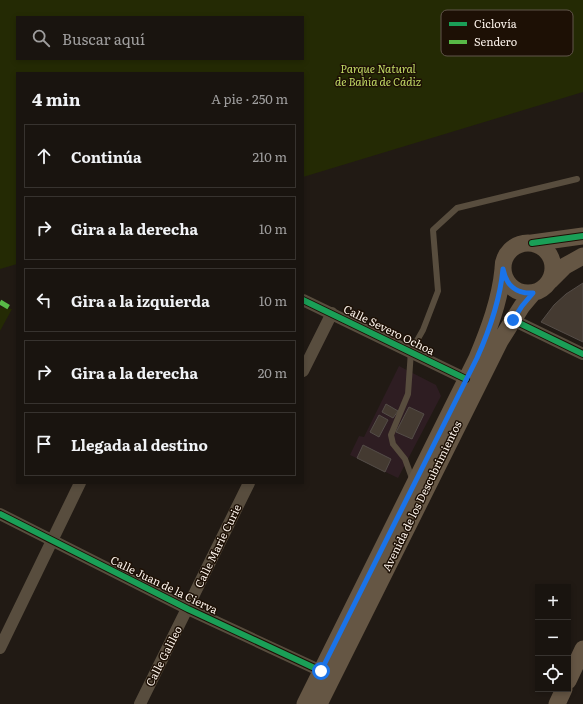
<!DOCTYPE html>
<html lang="es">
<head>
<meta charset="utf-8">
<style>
	:root { --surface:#19140f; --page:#26211d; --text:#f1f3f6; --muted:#9f9e9e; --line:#37332f }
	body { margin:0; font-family:Literata,serif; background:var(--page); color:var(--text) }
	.controls { position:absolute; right:12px; bottom:12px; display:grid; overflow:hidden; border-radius:0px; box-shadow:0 2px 6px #0003 }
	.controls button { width:36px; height:36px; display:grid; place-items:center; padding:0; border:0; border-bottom:1px solid var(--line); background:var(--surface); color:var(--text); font:20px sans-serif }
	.stop { position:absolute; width:12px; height:12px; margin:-9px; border:3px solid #1a73e8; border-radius:50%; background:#fff }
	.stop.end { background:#1a73e8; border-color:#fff; box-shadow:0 1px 4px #0008 }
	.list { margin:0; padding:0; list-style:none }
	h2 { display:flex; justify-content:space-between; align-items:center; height:52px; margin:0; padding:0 16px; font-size:17px }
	h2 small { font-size:13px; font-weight:400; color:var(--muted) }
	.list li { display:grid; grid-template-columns:26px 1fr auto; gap:12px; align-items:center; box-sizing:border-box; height:64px; margin:0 8px 8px; padding:0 8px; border:1px solid var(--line); border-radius:0px }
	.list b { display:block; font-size:15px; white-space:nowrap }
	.list em { font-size:13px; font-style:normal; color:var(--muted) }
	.icon { flex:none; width:22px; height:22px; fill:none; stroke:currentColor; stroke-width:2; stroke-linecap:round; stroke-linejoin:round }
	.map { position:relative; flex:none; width:583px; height:704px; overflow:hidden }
	.search { position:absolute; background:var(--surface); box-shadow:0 2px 6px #0003; left:16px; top:16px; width:288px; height:44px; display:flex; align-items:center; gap:10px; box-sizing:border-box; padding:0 14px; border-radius:0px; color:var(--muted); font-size:15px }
	.panel { position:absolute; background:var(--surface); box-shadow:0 2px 6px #0003; left:16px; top:72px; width:288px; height:412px; border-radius:0px }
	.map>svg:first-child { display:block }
	.commercial { fill:#2e1d22 }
	.green { fill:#242a04; fill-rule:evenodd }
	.building { fill:#443a31; stroke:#544d48 }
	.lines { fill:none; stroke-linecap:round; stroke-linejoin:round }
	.lane { stroke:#584d3e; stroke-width:6 }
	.street { stroke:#584d3e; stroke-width:12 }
	.secondary { stroke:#655644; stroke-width:17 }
	.quiet { stroke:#58b947; stroke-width:5; stroke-dasharray:10 5; stroke-linecap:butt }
	.cycleway-casing { stroke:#1d1005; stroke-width:8 }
	.cycleway { stroke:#1a9f57; stroke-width:6 }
	.route { stroke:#1a73e8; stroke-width:5 }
	.labels { text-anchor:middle; stroke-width:3; stroke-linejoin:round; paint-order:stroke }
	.park-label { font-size:11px; font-style:italic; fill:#c2db66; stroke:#1d1005 }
	.street-label { font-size:11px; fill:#fcf3eb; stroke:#1d1005 }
	.key { fill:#1d1005; stroke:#60544a; stroke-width:1 }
	.key-label { font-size:11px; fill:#fcf3eb }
</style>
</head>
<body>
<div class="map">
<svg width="583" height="704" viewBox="0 0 583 704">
	<rect width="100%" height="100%" fill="#211a14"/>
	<path class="commercial" d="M399,366L436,385L441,396L398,478L350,455L359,436L364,437Z"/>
	<path class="green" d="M0,0H583V92L303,177V73H17V264L0,269ZM17,17H303V59H17Z
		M0,307L12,309L0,331Z"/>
	<path class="building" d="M583,283V342L541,322L554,305L566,294Z
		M386,404L398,411L393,418L382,412Z
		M409,407L424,414L412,439L396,432Z
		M379,415L388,420L379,437L370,432Z
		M363,445L391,459L385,472L357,458Z"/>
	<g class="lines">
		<path class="lane" d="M413,481L405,459L393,444L391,435L408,394L411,351L423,330L438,291L433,230L457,208L577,179"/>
		<path class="street" d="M303,300L466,379
			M513,320L583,354
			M303,371L332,313
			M0,514L188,609L321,671
			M0,648L80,483
			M140,704L249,483"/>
		<path class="secondary" d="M503 268a25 25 0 1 1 50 0a25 25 0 1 1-50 0Z
			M532,243L583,236
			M550,281L565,266L583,256
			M568,681L583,649
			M305,704L477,358C489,329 500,300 503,269
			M319,704L500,341L522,306L533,293
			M557,704L564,689"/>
		<path class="quiet" d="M0,302L12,309"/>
		<g class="cycleway-casing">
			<path id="cycleway" d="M532,243L583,236
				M303,300L466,379
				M513,320L583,354
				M0,514L188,609L321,671"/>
		</g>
		<use href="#cycleway" class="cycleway"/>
	</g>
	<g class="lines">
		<path class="route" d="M321,671L477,358C490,329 500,300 503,269C506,285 516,294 533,293L522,306L513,320"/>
	</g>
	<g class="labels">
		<g class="park-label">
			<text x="378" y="73">Parque Natural<tspan x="378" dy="13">de Bahía de Cádiz</tspan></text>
		</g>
		<g class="street-label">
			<text transform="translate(389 330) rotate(26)" y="4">Calle Severo Ochoa</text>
			<text transform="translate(422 496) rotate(-64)" y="4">Avenida de los Descubrimientos</text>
			<text transform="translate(218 546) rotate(-64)" y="4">Calle Marie Curie</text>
			<text transform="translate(164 585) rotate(26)" y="4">Calle Juan de la Cierva</text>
			<text transform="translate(164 656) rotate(-63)" y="4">Calle Galileo</text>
		</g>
	</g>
	<rect x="441" y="10" width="132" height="46" rx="6" class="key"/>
	<rect x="449" y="22" width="18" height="4" fill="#1a9f57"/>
	<rect x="449" y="40" width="18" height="4" fill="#58b947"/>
	<g class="key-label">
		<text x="474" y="28">Ciclovía</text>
		<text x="474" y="46">Sendero</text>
	</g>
</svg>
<div class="controls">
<button>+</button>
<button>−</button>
<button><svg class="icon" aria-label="locate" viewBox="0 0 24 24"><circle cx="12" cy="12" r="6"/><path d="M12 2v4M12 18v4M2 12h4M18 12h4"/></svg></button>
</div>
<div class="stop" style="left:321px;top:671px"></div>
<div class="stop end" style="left:513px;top:320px"></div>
<div class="search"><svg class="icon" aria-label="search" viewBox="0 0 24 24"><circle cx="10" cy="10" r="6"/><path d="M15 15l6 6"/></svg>Buscar aquí</div>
<section class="panel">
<h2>4 min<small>A pie · 250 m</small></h2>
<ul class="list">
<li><svg class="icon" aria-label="ahead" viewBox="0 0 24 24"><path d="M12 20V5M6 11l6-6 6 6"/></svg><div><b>Continúa</b></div><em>210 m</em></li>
<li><svg class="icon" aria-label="right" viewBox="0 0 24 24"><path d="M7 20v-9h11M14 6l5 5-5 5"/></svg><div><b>Gira a la derecha</b></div><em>10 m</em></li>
<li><svg class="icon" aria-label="left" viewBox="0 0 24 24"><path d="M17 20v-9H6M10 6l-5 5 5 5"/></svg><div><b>Gira a la izquierda</b></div><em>10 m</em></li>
<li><svg class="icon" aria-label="right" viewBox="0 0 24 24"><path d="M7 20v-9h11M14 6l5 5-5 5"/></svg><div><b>Gira a la derecha</b></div><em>20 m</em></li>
<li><svg class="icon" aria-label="arrive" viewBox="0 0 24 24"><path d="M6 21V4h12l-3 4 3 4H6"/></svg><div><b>Llegada al destino</b></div></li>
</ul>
</section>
</div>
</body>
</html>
